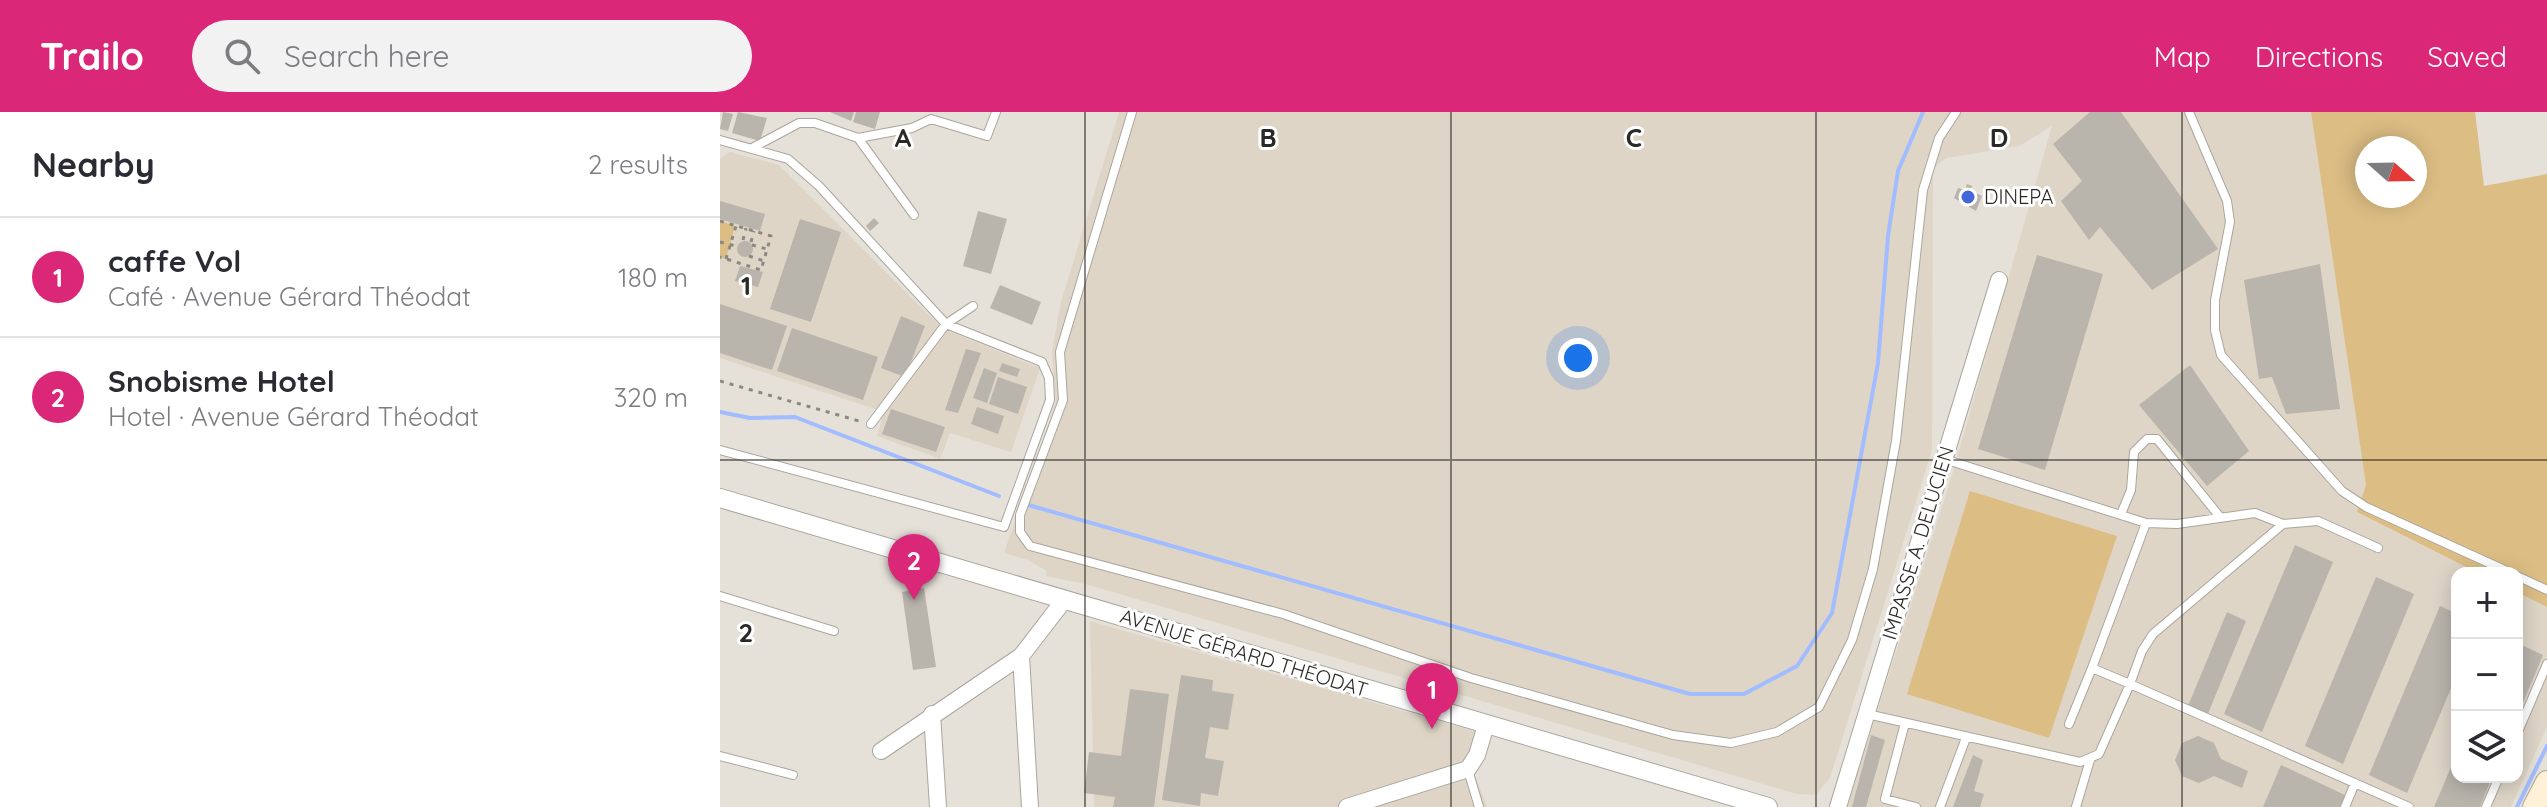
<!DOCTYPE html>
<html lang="en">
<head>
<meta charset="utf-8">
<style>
	:root { --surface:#fff; --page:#f2f2f3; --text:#2b2b33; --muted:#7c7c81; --line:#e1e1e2; --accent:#db2777 }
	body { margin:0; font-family:Quicksand,sans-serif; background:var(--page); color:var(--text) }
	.controls { position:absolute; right:24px; bottom:24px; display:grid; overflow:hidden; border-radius:16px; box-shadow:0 4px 20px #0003 }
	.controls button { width:72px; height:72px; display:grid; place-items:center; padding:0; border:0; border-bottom:2px solid var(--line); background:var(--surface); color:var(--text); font:40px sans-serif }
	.compass { position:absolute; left:1635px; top:24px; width:72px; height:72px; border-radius:50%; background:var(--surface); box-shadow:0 4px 20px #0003; rotate:110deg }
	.you { position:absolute; left:858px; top:246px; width:28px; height:28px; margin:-20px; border:6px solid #fff; border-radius:50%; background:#1a73e8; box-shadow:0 0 0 12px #1a73e833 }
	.badge { display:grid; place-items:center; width:52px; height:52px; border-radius:50%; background:var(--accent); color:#fff; font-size:26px; font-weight:700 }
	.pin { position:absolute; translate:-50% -66px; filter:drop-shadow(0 2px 4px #0008) }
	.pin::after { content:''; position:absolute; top:42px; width:28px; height:24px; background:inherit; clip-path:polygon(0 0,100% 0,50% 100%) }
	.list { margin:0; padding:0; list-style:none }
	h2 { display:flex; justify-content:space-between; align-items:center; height:104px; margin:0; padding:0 32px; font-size:34px }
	h2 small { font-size:26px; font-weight:400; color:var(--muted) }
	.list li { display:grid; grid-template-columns:52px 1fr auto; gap:24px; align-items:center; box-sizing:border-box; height:120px; padding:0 32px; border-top:2px solid var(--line) }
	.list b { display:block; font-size:30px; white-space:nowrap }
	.list p { margin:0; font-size:26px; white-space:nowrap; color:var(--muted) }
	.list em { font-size:26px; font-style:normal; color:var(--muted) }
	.icon { flex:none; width:44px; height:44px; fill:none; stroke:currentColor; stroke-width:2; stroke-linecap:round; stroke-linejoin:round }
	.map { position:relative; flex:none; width:1827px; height:695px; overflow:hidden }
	header { display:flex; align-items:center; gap:48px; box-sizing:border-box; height:112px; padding:0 40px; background:var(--accent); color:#fff }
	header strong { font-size:38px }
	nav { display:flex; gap:44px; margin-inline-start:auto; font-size:28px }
	.search { width:560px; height:72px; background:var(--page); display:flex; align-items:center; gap:20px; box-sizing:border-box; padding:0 28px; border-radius:44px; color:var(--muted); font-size:30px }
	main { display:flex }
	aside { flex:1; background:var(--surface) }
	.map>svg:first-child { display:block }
	.built { fill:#ded5c7 }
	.green { fill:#dcbd84; fill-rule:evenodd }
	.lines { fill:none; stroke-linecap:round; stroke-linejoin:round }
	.stream { stroke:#a1bcff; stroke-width:4 }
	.building { fill:#b9b4ac }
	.service-casing { stroke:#aaa69d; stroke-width:10 }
	.minor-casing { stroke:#aaa69d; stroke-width:18 }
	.tertiary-casing { stroke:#aaa69d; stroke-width:20 }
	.secondary-casing { stroke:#aaa69d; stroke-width:24 }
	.path { stroke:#8b8882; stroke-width:3; stroke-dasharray:4 6; stroke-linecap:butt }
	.service { stroke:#fff; stroke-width:8 }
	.minor { stroke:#fff; stroke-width:16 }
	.tertiary { stroke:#fff; stroke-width:18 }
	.secondary { stroke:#fef1d7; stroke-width:22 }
	.grid { fill:none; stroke:#2b2926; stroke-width:2; stroke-opacity:0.55 }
	.poi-dot { fill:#4366d8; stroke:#fff; stroke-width:3 }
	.labels { text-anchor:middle; stroke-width:6; stroke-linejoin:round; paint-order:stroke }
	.poi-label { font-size:20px; fill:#2b2926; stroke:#fff; text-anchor:start }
	.street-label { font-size:20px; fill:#2b2926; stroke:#fff }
	.grid-label { font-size:26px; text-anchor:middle; font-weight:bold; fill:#2b2926; stroke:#fff; stroke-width:6; stroke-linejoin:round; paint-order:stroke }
</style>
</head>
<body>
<header>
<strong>Trailo</strong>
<div class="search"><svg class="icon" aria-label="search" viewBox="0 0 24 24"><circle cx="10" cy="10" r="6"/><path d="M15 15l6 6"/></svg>Search here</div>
<nav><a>Map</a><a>Directions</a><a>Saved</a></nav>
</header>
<main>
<aside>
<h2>Nearby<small>2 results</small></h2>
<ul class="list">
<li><span class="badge">1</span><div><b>caffe Vol</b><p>Café · Avenue Gérard Théodat</p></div><em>180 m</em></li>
<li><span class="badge">2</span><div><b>Snobisme Hotel</b><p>Hotel · Avenue Gérard Théodat</p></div><em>320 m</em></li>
</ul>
</aside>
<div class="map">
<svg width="1827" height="695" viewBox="0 0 1827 695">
	<rect width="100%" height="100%" fill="#e5e0d8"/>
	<path class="built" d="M399,0H1591L1646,373L1637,400L1758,461H1737V665H1797V480L1827,495V615L1791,695H1127L1232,363L1332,14L1299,34L1226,46L1213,57L1212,338L1110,666L1096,683L1077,682L369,473L326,464L327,459L308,448L284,441L336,290L332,239L341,190Z
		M10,40L59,53L223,217L320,256L291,340L230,321L220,347L157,324L164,300L0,246V47Z
		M370,509L756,620L748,644L767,695H374Z"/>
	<path class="green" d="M1591,0H1755L1764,74L1827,62V495L1797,480V461H1758L1637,400L1646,373ZM1647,36H1695V84H1647Z
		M0,109L15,114L6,147L0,145V130L8,131L0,129Z
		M1250,379L1397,424L1329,626L1187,582Z"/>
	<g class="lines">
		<path class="stream" d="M0,300L30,306L75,305L279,384
			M305,392L970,582H1024L1077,554L1112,501L1158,251L1168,124L1178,59L1203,0
			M1797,695L1827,634"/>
	</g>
	<path class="building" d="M3,0L13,2L8,19L0,17Z
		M18,0L47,6L40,29L12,21Z
		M110,0H134L131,9Z
		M136,0H160L155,17L133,10Z
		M1370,0H1401L1498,137L1432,178L1380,115L1369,128L1341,89L1362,69L1333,32Z
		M1247,72L1252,74L1251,79L1262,84L1256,99L1234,86L1238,76L1245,78Z
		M0,89L45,102L40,119L0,107Z
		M258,99L287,107L271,162L243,154Z
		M154,106L159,111L150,119L146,114Z
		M80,107L121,120L91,210L50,197Z
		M17 137a8 8 0 1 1 16 0a8 8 0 1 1-16 0Z
		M1317,143L1383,162L1325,358L1258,337Z
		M1600,152L1620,297L1566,302L1552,265L1539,267L1524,168Z
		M20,154L43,160L38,175L15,169Z
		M280,173L321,190L312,213L270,196Z
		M0,192L67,214L52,258L0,241Z
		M181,204L205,214L185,265L161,256Z
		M72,216L158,245L143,288L57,259Z
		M246,237L261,241L238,301L225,298Z
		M282,251L300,257L297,265L279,259Z
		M1470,253L1529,339L1487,374L1419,293Z
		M264,256L277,261L267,291L253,286Z
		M278,265L307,275L298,302L269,292Z
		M257,295L284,304L278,322L251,312Z
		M171,297L225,315L216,340L162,322Z
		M1575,433L1613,450L1542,620L1504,602Z
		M1656,465L1694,482L1623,652L1585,634Z
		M204,476L216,555L193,558L182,480Z
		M1720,494L1737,502V562L1687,681L1649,663Z
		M1507,500L1526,509L1487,604L1468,594Z
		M1797,531L1823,543L1797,605Z
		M461,563L493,568L492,579L514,582L508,618L490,615L485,646L504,649L498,684L481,681L480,694L442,688Z
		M410,577L449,582L434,695H393L395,685L364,681L369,640L401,644Z
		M1151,623L1165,628L1146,695H1132Z
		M1478,624L1494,631L1501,647L1528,659L1522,676L1494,664L1479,671L1462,664L1455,648L1462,631Z
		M1737,641V665H1772L1760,695H1714Z
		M1253,643L1263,648L1254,679L1264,682L1260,695H1233Z
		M1561,653L1625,683L1620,695H1543Z"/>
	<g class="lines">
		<g class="service-casing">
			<path id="service" d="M412,0L340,240L343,288L300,403V420L310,434L563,502L751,566L953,623L1011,631L1057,620L1099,595L1132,528L1153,457L1176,329L1203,78L1219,26L1236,0
				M1469,0L1507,89L1510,110L1495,188V218L1501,243L1622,379L1646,395L1791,461
				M138,26L194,103
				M0,28L68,47L99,74L226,212L322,250L329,266L330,288L284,415L0,338
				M34,35L79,11H95L138,26L192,16L211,7L267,24L276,0
				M151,312L226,212L253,194
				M1224,347L1426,411L1457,412L1535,401L1563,412
				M1401,402L1411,378L1414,340L1427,327H1437L1500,405
				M1426,411L1372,556L1410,572L1422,539L1433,522L1563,412L1598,409L1658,436
				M1797,464L1827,478
				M0,484L114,519
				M1147,602L1360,650L1379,642L1410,572L1689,695
				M1185,611L1165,687L1196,695
				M1349,612L1372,556
				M1797,622L1827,552
				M0,644L73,663
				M748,658L759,695
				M1220,695L1246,626
				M1356,695L1370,648
				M1625,695L1635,671
				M1766,695L1779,665"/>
		</g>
		<g class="minor-casing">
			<path id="minor" d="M301,544L310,695
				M212,602L218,695
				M161,639L301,544L345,487
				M627,695L748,657L757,643L766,613
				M1118,695L1279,168"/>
		</g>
		<g class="tertiary-casing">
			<path id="tertiary" d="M0,386L1048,695"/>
		</g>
		<g class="secondary-casing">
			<path id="secondary" d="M1814,695L1827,670"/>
		</g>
		<path class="path" d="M0,109L51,124L41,158L0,145
			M23,128L26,116
			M0,130L16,134
			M31,130L34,119
			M32,133L47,137
			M29,144L44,149
			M6,147L16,114
			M0,269L139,309"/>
		<use href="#service" class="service"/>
		<use href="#minor" class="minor"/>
		<use href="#tertiary" class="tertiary"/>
		<use href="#secondary" class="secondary"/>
	</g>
	<path class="grid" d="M365,0V695M731,0V695M1096,0V695M1462,0V695M0,348H1827"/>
	<circle class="poi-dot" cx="1248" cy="85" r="8"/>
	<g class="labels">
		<g class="poi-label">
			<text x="1264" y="92">DINEPA</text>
		</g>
		<g class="street-label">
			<text transform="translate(1198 431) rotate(-73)" y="7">IMPASSE A. DELUCIEN</text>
			<text transform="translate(524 541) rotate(17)" y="7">AVENUE GÉRARD THÉODAT</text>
		</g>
	</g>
	<g class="grid-label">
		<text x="183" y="35">A</text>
		<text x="548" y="35">B</text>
		<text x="914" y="35">C</text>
		<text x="1279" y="35">D</text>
		<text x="26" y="183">1</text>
		<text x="26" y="530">2</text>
	</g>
</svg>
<div class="controls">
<button>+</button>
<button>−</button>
<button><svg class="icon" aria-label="layers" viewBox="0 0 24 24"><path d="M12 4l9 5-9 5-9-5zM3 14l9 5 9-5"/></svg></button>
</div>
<svg class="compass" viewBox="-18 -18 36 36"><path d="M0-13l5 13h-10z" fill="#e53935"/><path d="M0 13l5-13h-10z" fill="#7c7c81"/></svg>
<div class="you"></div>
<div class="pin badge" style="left:712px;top:617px">1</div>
<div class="pin badge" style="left:194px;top:488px">2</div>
</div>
</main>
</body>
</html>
